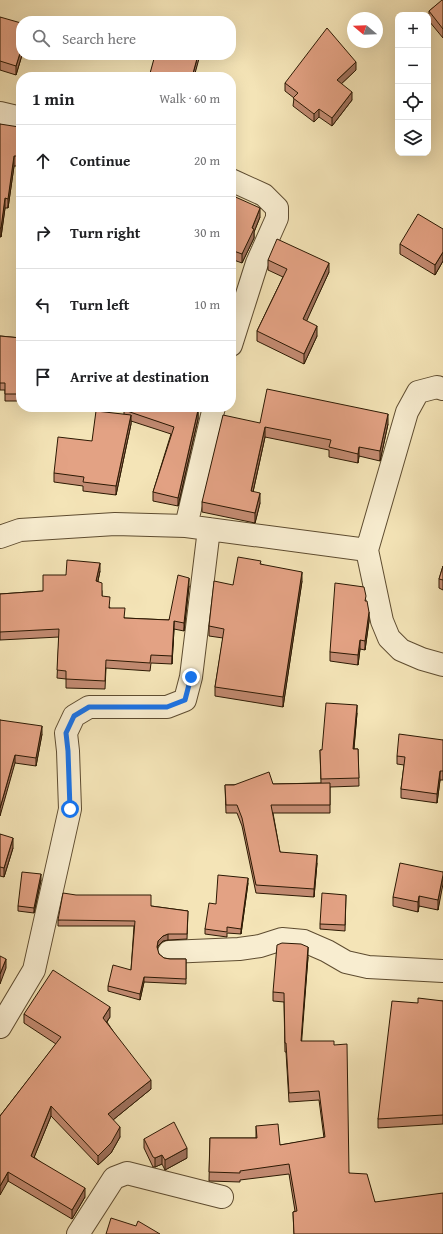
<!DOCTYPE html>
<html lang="en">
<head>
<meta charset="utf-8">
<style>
	:root { --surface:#fff; --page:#f6f6f6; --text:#202124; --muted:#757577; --line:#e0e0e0 }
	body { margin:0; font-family:"Gentium Book Plus",serif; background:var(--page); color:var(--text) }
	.controls { position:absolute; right:12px; top:12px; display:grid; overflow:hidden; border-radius:8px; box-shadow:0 4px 16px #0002 }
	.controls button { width:36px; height:36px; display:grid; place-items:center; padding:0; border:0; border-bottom:1px solid var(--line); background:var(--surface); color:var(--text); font:20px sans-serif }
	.compass { position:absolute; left:347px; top:12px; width:36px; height:36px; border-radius:50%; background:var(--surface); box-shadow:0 4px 16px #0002; rotate:289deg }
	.stop { position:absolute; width:12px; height:12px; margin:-9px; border:3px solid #1a73e8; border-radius:50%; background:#fff }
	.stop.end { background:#1a73e8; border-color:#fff; box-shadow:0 1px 4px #0008 }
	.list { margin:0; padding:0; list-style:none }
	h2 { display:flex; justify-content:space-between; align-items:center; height:52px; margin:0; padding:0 16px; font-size:17px }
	h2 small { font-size:13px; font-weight:400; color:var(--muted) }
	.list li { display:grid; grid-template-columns:26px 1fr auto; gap:12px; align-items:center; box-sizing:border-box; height:72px; padding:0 16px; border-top:1px solid var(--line) }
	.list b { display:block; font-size:15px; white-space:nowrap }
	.list em { font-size:13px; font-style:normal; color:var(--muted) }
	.icon { flex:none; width:22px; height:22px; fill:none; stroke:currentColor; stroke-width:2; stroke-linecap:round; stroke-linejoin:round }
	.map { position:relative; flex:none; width:443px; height:1234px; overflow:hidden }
	.search { position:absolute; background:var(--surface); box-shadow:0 4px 16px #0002; left:16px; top:16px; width:220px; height:44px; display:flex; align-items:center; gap:10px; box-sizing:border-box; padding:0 14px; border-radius:16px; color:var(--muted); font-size:15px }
	.panel { position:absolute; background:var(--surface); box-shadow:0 4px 16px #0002; left:16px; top:72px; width:220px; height:340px; border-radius:16px }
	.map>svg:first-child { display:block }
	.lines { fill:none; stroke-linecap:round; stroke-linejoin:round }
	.minor-casing { stroke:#5e4c30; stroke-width:24 }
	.minor { stroke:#f8edd0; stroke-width:22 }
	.wall { fill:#c38b72; stroke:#2c1903 }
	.shaded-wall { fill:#9f715c; stroke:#2c1903 }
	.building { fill:#e3a284; stroke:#2c1903 }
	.route { stroke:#1a73e8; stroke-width:5 }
</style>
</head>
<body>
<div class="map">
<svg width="443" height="1234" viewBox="0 0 443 1234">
	<rect width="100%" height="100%" fill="#f4e4b7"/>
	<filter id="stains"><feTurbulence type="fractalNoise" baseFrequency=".005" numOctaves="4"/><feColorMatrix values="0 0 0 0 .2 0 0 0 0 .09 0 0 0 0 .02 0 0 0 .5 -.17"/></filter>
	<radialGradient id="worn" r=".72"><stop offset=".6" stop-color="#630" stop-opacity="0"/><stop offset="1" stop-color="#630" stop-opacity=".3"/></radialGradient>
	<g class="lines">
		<g class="minor-casing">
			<path id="minor" d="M0,113L21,118
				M231,180L264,195L277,208V218L257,263L231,345
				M186,526L214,407
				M0,537L20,530L115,524L186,526L367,550L382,621L389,638L401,650L422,659L443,665
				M367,550L407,412L418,392L437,387L443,389
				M169,952L239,949L260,946L282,939L304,941L327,951L346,962L368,967L443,971
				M0,1027L34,970L70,809L68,751L66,733L74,716L89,707H167L185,700L191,677L209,529
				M78,1234L114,1178L127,1173L222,1197"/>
		</g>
		<use href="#minor" class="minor"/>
	</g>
	<path class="wall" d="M443,0V38L429,21V11Z
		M0,17L21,55H22L16,75L0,70Z
		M356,70L341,84L352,100L332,126L319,117L314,122L293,106L294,98L285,91V83Z
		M0,124L19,136L17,166H14L8,208H5L1,237H0Z
		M231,195L260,217L254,232V238L242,263L231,259Z
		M443,229V261L435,275L400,254V244Z
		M268,260L329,272L306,321L317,336L304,364L257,341V331L283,277L268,270Z
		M0,336L21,338V401H5V390H0Z
		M124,407H199L198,410V419L178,506L153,501V492L171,434L131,421V424L116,495L83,491V486L54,482V473L124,414Z
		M260,423L388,424L380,461L359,456L358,463L329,457V450L265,437L253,492L260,503L255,523L202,512V502Z
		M261,564L302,581L283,707L215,696V687L223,638L209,636V626L233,585Z
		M443,566V590L439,588V579Z
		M100,571L98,581L102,591V596L110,608L125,618L169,620L189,586L184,631L174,629L172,664L151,663L150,671L106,668L105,689L66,688V679L57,678L59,637L0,640V594L43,591L66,575Z
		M366,601L369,621L365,650L360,649L358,665L330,661V652Z
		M357,713L354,749H358L359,786L330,787V813H273L280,852L317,863L314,897L256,893L242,826L237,813H226L225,785L321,783L320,750H322Z
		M0,720L42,734L36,766L15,763Z
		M443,740V780H440L437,803L401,798V789L404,765L397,764V756Z
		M0,834L13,848L4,877L0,876Z
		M443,872L438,910L419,906L418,912L393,906V897Z
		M41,880L34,913L18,911V906Z
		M248,883L241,934L227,933V937L205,934V929L216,904Z
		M346,895L345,931L320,929V924Z
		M151,906L188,911L187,939L168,940L163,941L158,946L157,949L159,954L164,958L170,959H186V984L144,982L140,1000L108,991V986L131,970L134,926H58V920Z
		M308,957L301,1041L349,1173L375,1202L443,1234H294L293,1212L295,1211L289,1174L240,1180V1182L209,1181L210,1138H256V1126L280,1145L324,1138L319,1100L289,1102L286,1052H285L284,1002L273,1001V992Z
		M443,1001V1124L378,1128V1119L418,1003Z
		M24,1014L110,1017L107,1022L151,1089L113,1120L120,1137L111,1153L98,1165L51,1116L34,1157L85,1197L72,1219L8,1181L0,1116L56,1044L24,1023Z
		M144,1139L187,1158L165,1170L162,1164L155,1167H153L144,1148Z"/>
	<path class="shaded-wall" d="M21,50V55H22L16,75V66Z
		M198,55H200L194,77H192Z
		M356,62V70L337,88V80Z
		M352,92V100L332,126V118Z
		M319,109V117L314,122V114Z
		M19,127V136L17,166V156Z
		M14,156V166L8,208V199Z
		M5,198V208L1,237V228Z
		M260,208V217L254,232V238L242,263V254Z
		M443,252V261L435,275V265Z
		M329,263V272L303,329V319Z
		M317,326V336L304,364V354Z
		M196,407H199L196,418Z
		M198,410V419L178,506V498Z
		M388,414V424L380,461V451Z
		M131,415V424L116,495V486Z
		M265,427V437L251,501V491Z
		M359,447V456L358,463V454Z
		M260,493V503L255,523V513Z
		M100,563V571L96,589V581Z
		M302,572V581L283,707V697Z
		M189,578V586L184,631V623Z
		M369,612V621L365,650V641Z
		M174,621V629L172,664V656Z
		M360,640V649L358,665V655Z
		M357,705V713L353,757V749Z
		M42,726V734L36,766V758Z
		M15,755V763L0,816V808Z
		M440,771V780L437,803V794Z
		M13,838V848L4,877V868Z
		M317,855V863L314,897V889Z
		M41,874V880L34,913V908Z
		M443,875V884L438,910V900Z
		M248,878V883L241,934V929Z
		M419,896V906L418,912V902Z
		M168,934V940L163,941L158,946L157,952V947L158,941L163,936Z
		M308,947V957L301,1050V1041Z
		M6,959V968L0,984V974Z
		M144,977V982L140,1000V994Z
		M110,1007V1017L103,1027V1018Z
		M151,1080V1089L108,1124V1114Z
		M51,1106V1116L31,1165V1156Z
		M120,1127V1137L111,1153L98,1165V1156Z
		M187,1148V1158L165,1170V1160Z
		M162,1155V1164L155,1167V1158Z
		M8,1172V1181L0,1195V1186Z
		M85,1188V1197L72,1219V1210Z"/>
	<path class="building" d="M442,0H443V29L429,11Z
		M0,17L21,23V50L16,66L0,61Z
		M327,28L356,62L337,80L352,92L332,118L319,109L314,114L293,98L298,93L285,83Z
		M155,55H198L192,77H140V74L149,77Z
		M0,124L19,127L17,156H14L8,199L5,198L1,228H0Z
		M231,195L260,208L252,228L254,229L242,254L231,250Z
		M418,214L443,229V252L435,265L400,244Z
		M277,239L329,263L303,319L317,326L304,354L257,331L287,269L268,260Z
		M0,336L21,338V394H5V383H0Z
		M267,389L388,414L380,451L359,447L358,454L329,447L331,440L265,427L251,491L260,493L255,513L202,502L223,415L260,423Z
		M124,407H196V410H198L178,498L153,492L174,427L124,410Z
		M96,411L131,415L116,486L83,482L84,477L54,473L58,437L92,441Z
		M238,557L261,561L260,564L302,572L283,697L215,687L224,629L209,626L214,581L233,585Z
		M67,560L100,563L96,581L102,583V596L110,597L109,608H125L124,618L169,620L178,575L189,578L184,623L174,621L172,656L151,655L150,663L106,660L105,681L66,679V671L57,670L59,629L0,632V594L43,591V575H66Z
		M443,566V580L439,579Z
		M335,583L364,587L366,596L365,601H367L369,612L365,641L360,640L358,655L330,652Z
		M326,703L357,705L353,749H358L359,778L321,779L320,750H322Z
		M0,720L42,726L36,758L15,755L0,808Z
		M399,734L443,740V771H440L437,794L401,789L405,757L397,756Z
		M269,772L273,784L330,783V805H271L280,852L317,855L314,889L256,885L242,818L237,805H226L225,785H234Z
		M0,834L13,838L4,868L0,867Z
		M400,863L443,872V875L438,900L419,896L418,902L393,897Z
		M22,872L41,874L34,908L18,906Z
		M218,875L248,878L241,929L227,927V932L205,929L209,903L216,904Z
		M63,893L76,895H151V906L188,911L187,934H168L163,936L158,941L157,947L159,954L164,958L170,959H186V979L144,977L140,994L108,986L113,965L131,970L135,921L58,920Z
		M322,893L346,895L345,925L320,924Z
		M282,943L301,944L308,947L301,1041H334V1045L347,1044L349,1173L367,1174L375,1202L443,1193V1234H294L293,1212L297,1211L289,1164L240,1171V1173L209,1172L210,1138H257L256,1126L278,1124L280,1145L325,1137L319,1091L289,1093L286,1043H285L284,993L273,992L277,945Z
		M0,956L6,959L0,974Z
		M53,970L110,1007L103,1018L151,1080L108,1114L120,1127L111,1143L98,1156L51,1106L31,1156L85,1188L72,1210L8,1172L0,1186V1115V1116L61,1037L24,1014Z
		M418,998L443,1001V1115L378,1119L392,1001L418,1003Z
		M174,1122L187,1148L165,1160L162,1155L155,1158L153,1157L144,1139Z
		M111,1218L136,1226L138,1221L160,1234H106Z"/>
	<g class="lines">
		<path class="route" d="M70,809L68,751L66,733L74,716L89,707H167L185,700L191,677"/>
	</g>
	<rect width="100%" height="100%" filter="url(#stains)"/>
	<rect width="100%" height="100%" fill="url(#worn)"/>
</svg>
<div class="controls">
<button>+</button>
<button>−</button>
<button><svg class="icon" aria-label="locate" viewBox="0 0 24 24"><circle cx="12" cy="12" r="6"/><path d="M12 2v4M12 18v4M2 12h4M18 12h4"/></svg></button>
<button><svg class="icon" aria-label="layers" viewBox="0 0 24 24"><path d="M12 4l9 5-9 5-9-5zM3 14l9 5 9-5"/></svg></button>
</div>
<svg class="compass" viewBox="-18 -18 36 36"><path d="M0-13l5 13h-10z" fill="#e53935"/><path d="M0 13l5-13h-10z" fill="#757577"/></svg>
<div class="stop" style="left:70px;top:809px"></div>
<div class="stop end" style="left:191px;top:677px"></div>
<div class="search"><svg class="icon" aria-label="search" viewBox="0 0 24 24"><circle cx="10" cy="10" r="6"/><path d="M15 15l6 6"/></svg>Search here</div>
<section class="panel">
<h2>1 min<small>Walk · 60 m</small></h2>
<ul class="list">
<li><svg class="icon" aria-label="ahead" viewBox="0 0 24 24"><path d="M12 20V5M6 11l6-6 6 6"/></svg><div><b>Continue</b></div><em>20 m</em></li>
<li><svg class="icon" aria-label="right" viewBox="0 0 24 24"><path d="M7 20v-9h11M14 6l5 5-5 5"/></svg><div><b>Turn right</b></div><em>30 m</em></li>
<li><svg class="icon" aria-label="left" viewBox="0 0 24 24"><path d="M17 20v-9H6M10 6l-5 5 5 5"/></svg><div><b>Turn left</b></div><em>10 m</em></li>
<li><svg class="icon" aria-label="arrive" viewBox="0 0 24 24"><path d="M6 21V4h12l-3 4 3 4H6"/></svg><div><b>Arrive at destination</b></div></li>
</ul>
</section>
</div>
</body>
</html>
